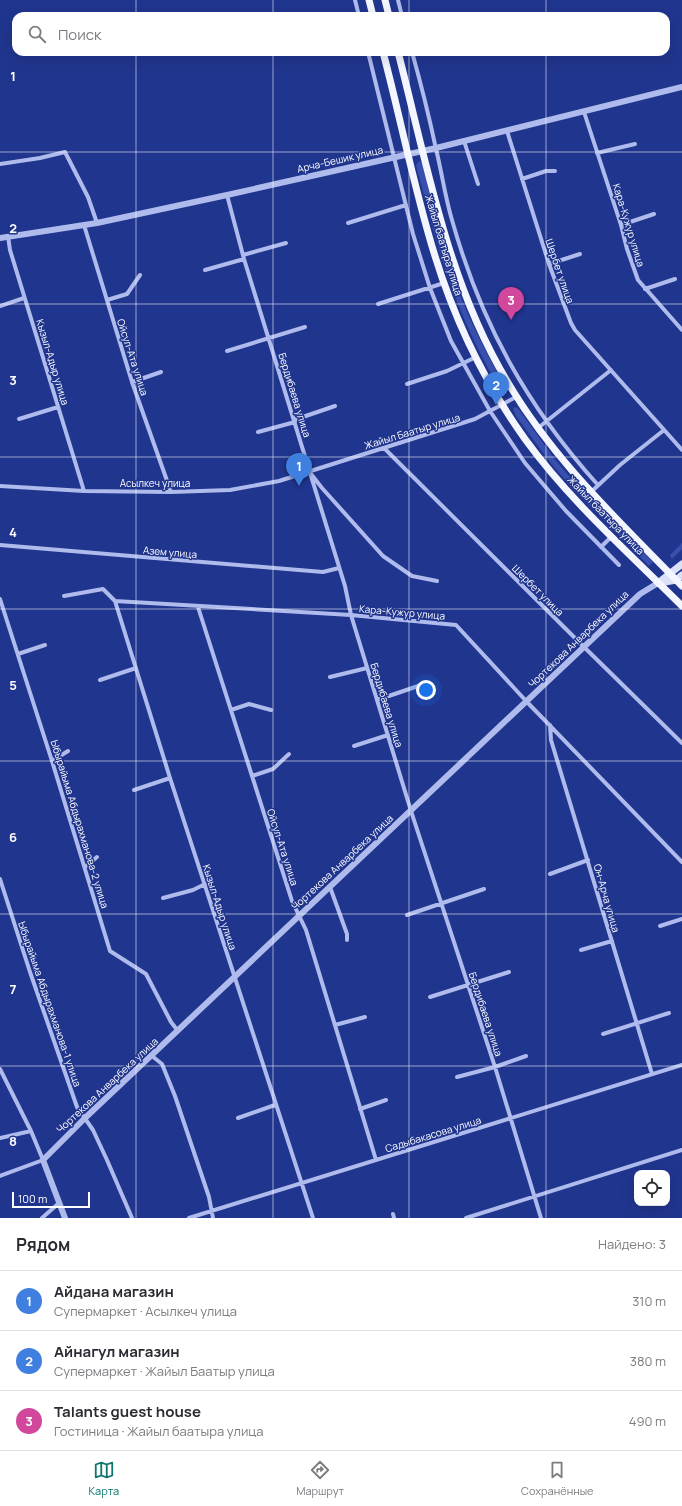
<!DOCTYPE html>
<html lang="ru">
<head>
<meta charset="utf-8">
<style>
	:root { --surface:#fff; --page:#f2f2f3; --text:#2b2b33; --muted:#7c7c81; --line:#e1e1e2; --accent:#0f766e }
	body { margin:0; font-family:Manrope,sans-serif; background:var(--page); color:var(--text) }
	.controls { position:absolute; right:12px; bottom:12px; display:grid; overflow:hidden; border-radius:8px; box-shadow:0 4px 16px #0002 }
	.controls button { width:36px; height:36px; display:grid; place-items:center; padding:0; border:0; border-bottom:1px solid var(--line); background:var(--surface); color:var(--text); font:20px sans-serif }
	.scale { position:absolute; left:12px; bottom:10px; width:78px; box-sizing:border-box; padding-left:4px; border:2px solid #fff; border-top:0; font-size:11px; line-height:14px; white-space:nowrap; color:#fff; -webkit-text-stroke:3px #20358e; paint-order:stroke }
	.you { position:absolute; left:426px; top:690px; width:14px; height:14px; margin:-10px; border:3px solid #fff; border-radius:50%; background:#1a73e8; box-shadow:0 0 0 6px #1a73e833 }
	.badge { display:grid; place-items:center; width:26px; height:26px; border-radius:50%; background:var(--accent); color:#fff; font-size:13px; font-weight:700 }
	.pin { position:absolute; translate:-50% -33px; filter:drop-shadow(0 1px 2px #0008) }
	.pin::after { content:''; position:absolute; top:21px; width:14px; height:12px; background:inherit; clip-path:polygon(0 0,100% 0,50% 100%) }
	.list { margin:0; padding:0; list-style:none }
	h2 { display:flex; justify-content:space-between; align-items:center; height:52px; margin:0; padding:0 16px; font-size:17px }
	h2 small { font-size:13px; font-weight:400; color:var(--muted) }
	.list li { display:grid; grid-template-columns:26px 1fr auto; gap:12px; align-items:center; box-sizing:border-box; height:60px; padding:0 16px; border-top:1px solid var(--line) }
	.list b { display:block; font-size:15px; white-space:nowrap }
	.list p { margin:0; font-size:13px; white-space:nowrap; color:var(--muted) }
	.list em { font-size:13px; font-style:normal; color:var(--muted) }
	.icon { flex:none; width:22px; height:22px; fill:none; stroke:currentColor; stroke-width:2; stroke-linecap:round; stroke-linejoin:round }
	.map { position:relative; flex:none; width:682px; height:1218px; overflow:hidden }
	.search { position:absolute; background:var(--surface); box-shadow:0 4px 16px #0002; left:12px; right:12px; top:12px; height:44px; display:flex; align-items:center; gap:10px; box-sizing:border-box; padding:0 14px; border-radius:12px; color:var(--muted); font-size:15px }
	.sheet { height:232px; background:var(--surface) }
	nav { display:flex; justify-content:space-around; align-items:center; box-sizing:border-box; height:56px; border-top:1px solid var(--line); background:var(--surface); font-size:11px; color:var(--muted) }
	nav a { display:grid; justify-items:center; gap:2px }
	nav .on { color:var(--accent) }
	.map>svg:first-child { display:block }
	.green { fill:#384fad }
	.lines { fill:none; stroke-linecap:round; stroke-linejoin:round }
	.minor { stroke:#afbbec; stroke-width:4 }
	.tertiary { stroke:#afbbec; stroke-width:6 }
	.secondary { stroke:#dbe0f9; stroke-width:7 }
	.primary { stroke:#f4f6ff; stroke-width:7 }
	.grid { fill:none; stroke:#fff; stroke-width:1; stroke-opacity:0.55 }
	.labels { text-anchor:middle; stroke-width:3; stroke-linejoin:round; paint-order:stroke }
	.street-label { font-size:10px; fill:#fff; stroke:#20358e }
	.grid-label { font-size:13px; text-anchor:middle; font-weight:bold; fill:#fff; stroke:#20358e; stroke-width:3; stroke-linejoin:round; paint-order:stroke }
</style>
</head>
<body>
<div class="map">
<svg width="682" height="1218" viewBox="0 0 682 1218">
	<rect width="100%" height="100%" fill="#20358e"/>
	<path class="green" d="M419,161L422,163C432,204 442,245 456,284C469,320 487,355 506,388L507,393L506,394L501,393C487,366 472,339 461,311C441,264 429,215 416,165Z
		M515,407L518,408L553,457L575,483L653,562L649,566L571,487L549,461L516,416L513,409Z
		M682,543V549L672,559L670,555Z"/>
	<g class="lines">
		<path class="minor" d="M355,0L359,16
			M398,0L402,16
			M368,52L413,234L430,288L451,341L490,411L525,463L566,511L619,565
			M412,52C421,84 429,116 436,149C442,173 445,197 452,220C481,323 526,405 598,485
			M584,112L621,225L627,249L638,280L682,330
			M507,131L549,264L571,323L575,330L682,450
			M464,141L478,184
			M597,153L635,144
			M0,164L40,158L65,152L88,197L97,223
			M522,179L546,171H555
			M227,195L244,259L345,586L351,615L411,811L495,1067L541,1218
			M348,223L406,205
			M84,225L132,382L171,492
			M621,225L654,214
			M8,236L10,250L84,491
			M243,255L286,243
			M549,264L580,254
			M205,270L244,259
			M645,289L675,279
			M107,300L127,294L140,275
			M378,304L444,283
			M0,306L24,298
			M227,351L305,327
			M132,382L161,372
			M407,384L447,371L476,357
			M19,419L58,407
			M294,420L335,406
			M538,428L611,370
			M258,432L295,422
			M384,448L584,647L682,743
			M311,474L322,488L383,556L412,576L437,581
			M0,486L84,491L171,492L230,490L279,481L475,419L516,397
			M591,492L620,465L664,430
			M0,545L323,572L339,568
			M601,547L611,537
			M64,596L103,589L115,601
			M0,599L52,761L110,951L146,974L171,1022L178,1031
			M115,601L351,615L456,625L527,702L682,862
			M115,601L170,778L313,1218
			M198,607L292,901L306,930L376,1160
			M18,654L45,645
			M330,677L367,668
			M100,680L136,668
			M377,700L427,683
			M231,710L249,704L271,710
			M550,725L551,740L652,1074
			M354,746L388,735
			M52,761L68,751
			M252,776L273,769L289,754
			M134,790L170,778
			M85,867L97,857
			M550,874L588,860
			M0,879L30,972L77,1107L93,1130L107,1160L132,1218
			M330,887L347,934V940
			M163,898L193,890L205,884
			M407,915L484,889
			M660,926L682,919
			M581,950L612,941
			M430,997L509,972
			M335,1025L365,1017
			M603,1034L669,1013
			M152,1056L162,1064L175,1096L209,1197L213,1218
			M0,1069L31,1131L43,1160L0,1176
			M457,1077L495,1067L526,1056
			M360,1109L386,1100
			M238,1118L275,1105
			M0,1138L31,1131
			M393,1214L394,1218
			M42,1218L59,1203
			M189,1218L682,1065
			M466,1218L682,1150"/>
		<path class="tertiary" d="M0,238L97,223L227,195L436,148L682,87
			M65,1218L43,1160L85,1118L640,594L658,583"/>
		<path class="secondary" d="M658,583L682,564
			M660,583L676,580L682,575"/>
		<path class="primary" d="M369,0L373,16
			M385,0L389,16
			M383,52C401,120 414,189 435,256C455,321 485,383 525,439C570,501 628,552 682,606
			M398,52C427,164 447,281 507,381C553,460 619,521 682,586"/>
	</g>
	<path class="grid" d="M136,0V16M273,0V16M409,0V16M546,0V16M136,52V1218M273,52V1218M409,52V1218M546,52V1218M0,152H682M0,304H682M0,457H682M0,609H682M0,761H682M0,914H682M0,1066H682"/>
	<g class="labels">
		<g class="street-label">
			<text transform="translate(340 159) rotate(-13)" y="4">Арча-Бешик улица</text>
			<text transform="translate(629 225) rotate(73)" y="4">Кара-Кужур улица</text>
			<text transform="translate(444 245) rotate(73)" y="4">Жайыл баатыра улица</text>
			<text transform="translate(560 271) rotate(71)" y="4">Шербет улица</text>
			<text transform="translate(133 357) rotate(72)" y="4">Ойсул-Ата улица</text>
			<text transform="translate(53 362) rotate(73)" y="4">Кызыл-Адыр улица</text>
			<text transform="translate(295 395) rotate(73)" y="4">Бердибаева улица</text>
			<text transform="translate(412 431) rotate(-17)" y="4">Жайыл Баатыр улица</text>
			<text x="155" y="487">Асылкеч улица</text>
			<text transform="translate(606 515) rotate(46)" y="4">Жайыл баатыра улица</text>
			<text transform="translate(170 552) rotate(5)" y="4">Азем улица</text>
			<text transform="translate(538 590) rotate(45)" y="4">Шербет улица</text>
			<text transform="translate(402 612) rotate(5)" y="4">Кара-Кужур улица</text>
			<text transform="translate(578 639) rotate(-44)" y="4">Чортекова Анварбека улица</text>
			<text transform="translate(387 705) rotate(73)" y="4">Бердибаева улица</text>
			<text transform="translate(80 824) rotate(73)" y="4">Ыбырайыма Абдырахманова-2 улица</text>
			<text transform="translate(283 847) rotate(72)" y="4">Ойсул-Ата улица</text>
			<text transform="translate(342 862) rotate(-43)" y="4">Чортекова Анварбека улица</text>
			<text transform="translate(607 898) rotate(74)" y="4">Он-Арча улица</text>
			<text transform="translate(220 907) rotate(72)" y="4">Кызыл-Адыр улица</text>
			<text transform="translate(50 1004) rotate(71)" y="4">Ыбырайыма Абдырахманова-1 улица</text>
			<text transform="translate(486 1014) rotate(72)" y="4">Бердибаева улица</text>
			<text transform="translate(107 1085) rotate(-43)" y="4">Чортекова Анварбека улица</text>
			<text transform="translate(433 1134) rotate(-17)" y="4">Садыбакасова улица</text>
		</g>
	</g>
	<g class="grid-label">
		<text x="13" y="81">1</text>
		<text x="13" y="233">2</text>
		<text x="13" y="385">3</text>
		<text x="13" y="537">4</text>
		<text x="13" y="690">5</text>
		<text x="13" y="842">6</text>
		<text x="13" y="994">7</text>
		<text x="13" y="1146">8</text>
	</g>
</svg>
<div class="controls">
<button><svg class="icon" aria-label="locate" viewBox="0 0 24 24"><circle cx="12" cy="12" r="6"/><path d="M12 2v4M12 18v4M2 12h4M18 12h4"/></svg></button>
</div>
<div class="scale">100 m</div>
<div class="you"></div>
<div class="pin badge" style="left:299px;top:486px;background:#3f7fe0">1</div>
<div class="pin badge" style="left:496px;top:405px;background:#3f7fe0">2</div>
<div class="pin badge" style="left:511px;top:320px;background:#d1479c">3</div>
<div class="search"><svg class="icon" aria-label="search" viewBox="0 0 24 24"><circle cx="10" cy="10" r="6"/><path d="M15 15l6 6"/></svg>Поиск</div>
</div>
<section class="sheet">
<h2>Рядом<small>Найдено: 3</small></h2>
<ul class="list">
<li><span class="badge" style="background:#3f7fe0">1</span><div><b>Айдана магазин</b><p>Супермаркет · Асылкеч улица</p></div><em>310 m</em></li>
<li><span class="badge" style="background:#3f7fe0">2</span><div><b>Айнагул магазин</b><p>Супермаркет · Жайыл Баатыр улица</p></div><em>380 m</em></li>
<li><span class="badge" style="background:#d1479c">3</span><div><b>Talants guest house</b><p>Гостиница · Жайыл баатыра улица</p></div><em>490 m</em></li>
</ul>
</section>
<nav>
<a class="on"><svg class="icon" aria-label="map" viewBox="0 0 24 24"><path d="M3 6l6-2 6 2 6-2v14l-6 2-6-2-6 2zM9 4v14M15 6v14"/></svg>Карта</a>
<a><svg class="icon" aria-label="directions" viewBox="0 0 24 24"><path d="M12 3l9 9-9 9-9-9zM9 14v-3h6M13 9l2 2-2 2"/></svg>Маршрут</a>
<a><svg class="icon" aria-label="saved" viewBox="0 0 24 24"><path d="M7 4h10v16l-5-4-5 4z"/></svg>Сохранённые</a>
</nav>
</body>
</html>
